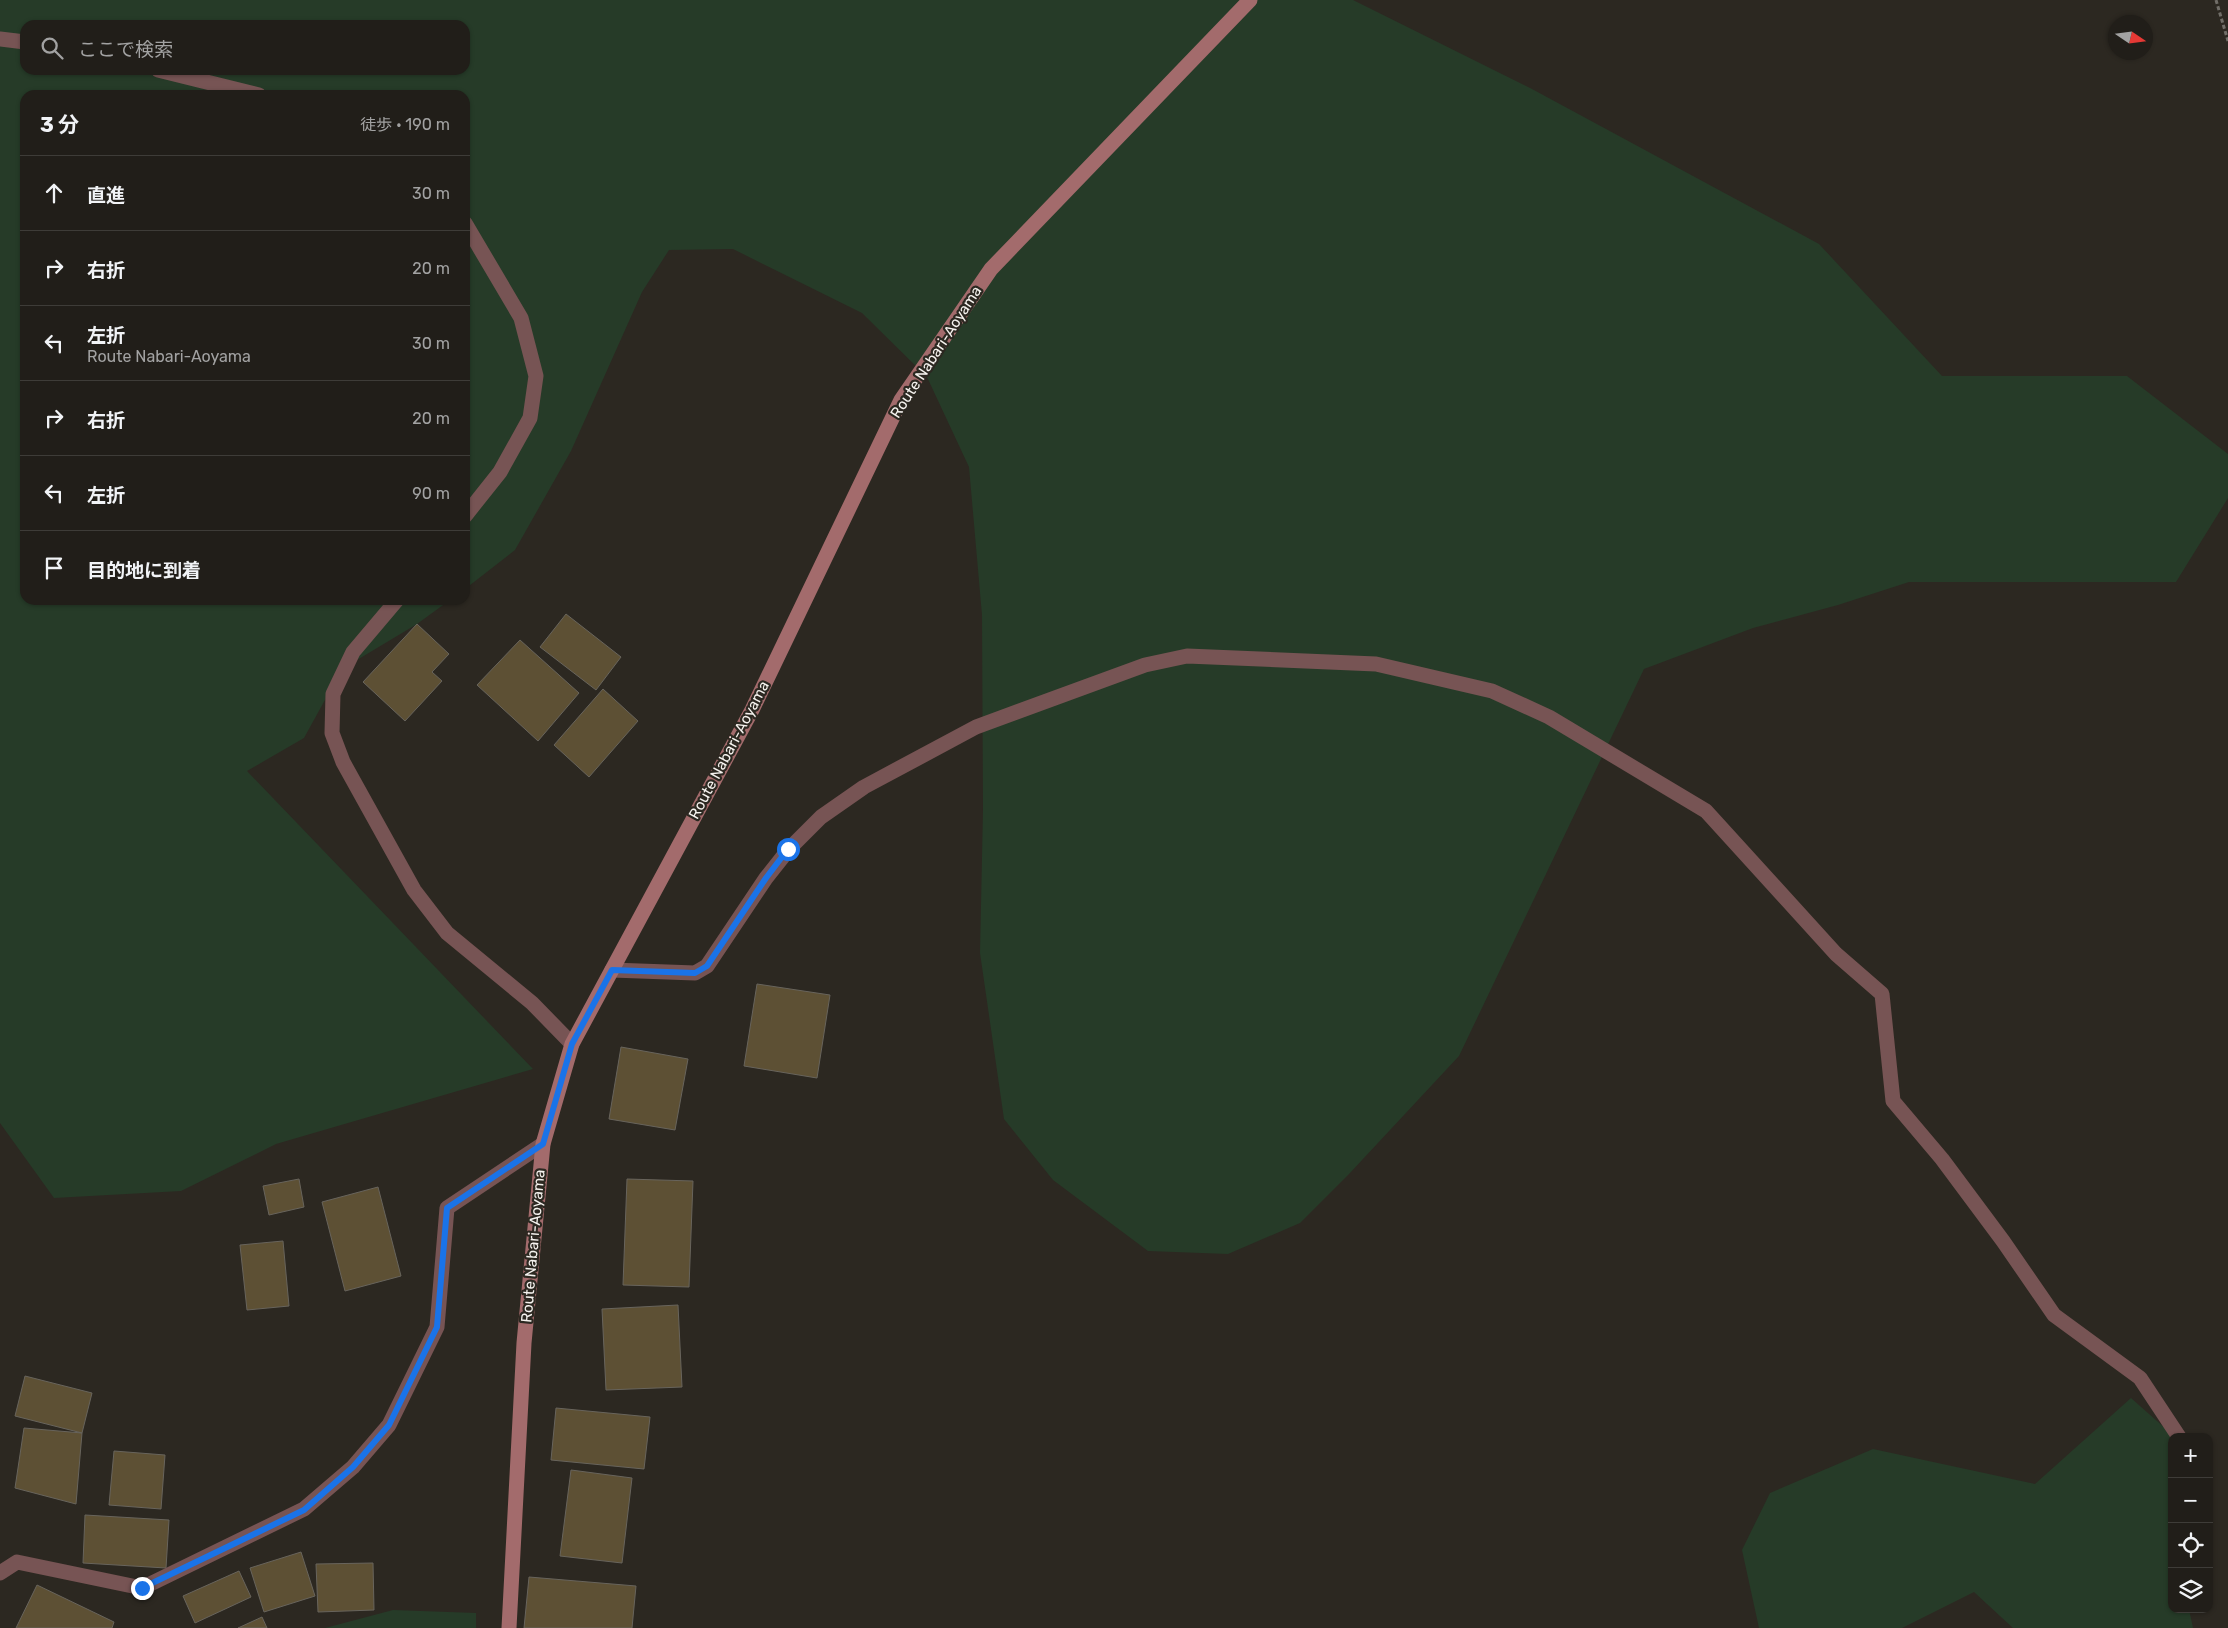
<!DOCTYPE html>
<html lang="ja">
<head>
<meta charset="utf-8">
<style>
	:root { --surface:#211e19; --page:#292722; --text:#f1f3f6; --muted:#a2a2a2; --line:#3e3c38 }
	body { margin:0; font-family:Rubik,"Noto Sans JP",sans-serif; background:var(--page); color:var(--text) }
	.controls { position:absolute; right:15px; bottom:15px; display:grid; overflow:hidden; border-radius:10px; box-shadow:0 1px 4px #0004 }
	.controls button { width:45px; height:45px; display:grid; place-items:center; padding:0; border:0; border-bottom:1px solid var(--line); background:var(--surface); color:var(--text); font:25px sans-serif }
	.compass { position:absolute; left:2108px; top:15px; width:45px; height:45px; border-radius:50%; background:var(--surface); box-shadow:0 1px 4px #0004; rotate:103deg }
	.stop { position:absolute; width:15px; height:15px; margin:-11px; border:4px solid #1a73e8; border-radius:50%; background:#fff }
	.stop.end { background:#1a73e8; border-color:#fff; box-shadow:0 1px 5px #0008 }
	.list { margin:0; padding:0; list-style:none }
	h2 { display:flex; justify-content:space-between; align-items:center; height:65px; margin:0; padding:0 20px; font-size:21px }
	h2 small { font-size:16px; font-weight:400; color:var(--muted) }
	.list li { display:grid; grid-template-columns:32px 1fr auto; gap:15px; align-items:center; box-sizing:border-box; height:75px; padding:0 20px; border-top:1px solid var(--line) }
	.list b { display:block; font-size:19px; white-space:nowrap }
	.list p { margin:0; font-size:16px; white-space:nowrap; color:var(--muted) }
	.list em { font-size:16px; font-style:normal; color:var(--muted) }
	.icon { flex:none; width:28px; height:28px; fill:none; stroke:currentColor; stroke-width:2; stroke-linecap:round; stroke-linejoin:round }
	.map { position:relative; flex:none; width:2228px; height:1628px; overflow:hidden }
	.search { position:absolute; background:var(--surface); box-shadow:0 1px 4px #0004; left:20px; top:20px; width:450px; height:55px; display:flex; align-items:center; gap:12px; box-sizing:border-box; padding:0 18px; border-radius:15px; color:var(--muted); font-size:19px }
	.panel { position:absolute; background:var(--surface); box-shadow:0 1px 4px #0004; left:20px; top:90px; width:450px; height:515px; border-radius:15px }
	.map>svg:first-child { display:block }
	.green { fill:#263b28; fill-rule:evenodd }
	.building { fill:#5d5034; stroke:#68645c }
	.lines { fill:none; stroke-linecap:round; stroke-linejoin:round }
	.path { stroke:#716e68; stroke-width:3; stroke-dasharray:4 2.5; stroke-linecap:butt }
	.minor { stroke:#775454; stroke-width:15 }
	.secondary { stroke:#a36b6c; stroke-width:15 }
	.route { stroke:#1a73e8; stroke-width:6 }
	.labels { text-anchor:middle; stroke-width:4.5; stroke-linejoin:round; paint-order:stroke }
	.street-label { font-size:15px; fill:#f6f3ef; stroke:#2c2821 }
</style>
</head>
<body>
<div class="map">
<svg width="2228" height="1628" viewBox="0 0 2228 1628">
	<rect width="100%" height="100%" fill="#2c2821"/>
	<path class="green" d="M0,0H1353L1532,89L1819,244L1942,376H2127L2228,454V498L2176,582H1909L1838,605L1753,628L1644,669L1459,1056L1349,1174L1300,1223L1228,1254L1148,1251L1053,1180L1004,1119L980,953L983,809L982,615L969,467L927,377L862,313L733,249L669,250L642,292L571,451L515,550L465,589V95H25V600H450L417,624L342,669L304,738L247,771L533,1069L276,1144L181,1191L54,1198L0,1123ZM25,25H465V70H25Z
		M2131,1398L2175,1437H2172V1609H2189L2193,1628H2013L1974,1592L1902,1628H1759L1742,1550L1770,1493L1873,1449L2035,1484Z
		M393,1610L476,1613V1628H325Z"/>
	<path class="building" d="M566,614L621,657L596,690L540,647Z
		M417,624L449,654L432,672L442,681L405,721L363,682Z
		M520,640L579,693L538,741L477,685Z
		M603,689L638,721L589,777L554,745Z
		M757,984L830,995L817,1078L744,1066Z
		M621,1047L688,1059L675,1130L609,1119Z
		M299,1179L304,1207L269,1215L263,1186Z
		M627,1179L693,1181L689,1287L623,1285Z
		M378,1187L401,1276L345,1291L322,1202Z
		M283,1241L289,1306L247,1310L240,1245Z
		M678,1305L682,1387L606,1390L602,1309Z
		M25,1376L92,1393L82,1433L15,1416Z
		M556,1408L650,1417L644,1469L551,1460Z
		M24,1428L82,1433L76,1504L15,1488Z
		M114,1451L165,1455L161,1509L109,1505Z
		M571,1470L632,1478L622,1563L560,1556Z
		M85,1515L169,1520L166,1568L83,1563Z
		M301,1552L315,1596L264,1612L250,1568Z
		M373,1563L374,1610L318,1612L316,1564Z
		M239,1571L251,1597L195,1623L183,1596Z
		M529,1577L636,1586L632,1628H524Z
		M37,1585L114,1622L112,1628H16Z
		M262,1617L267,1628H238Z"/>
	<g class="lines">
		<path class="path" d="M2216,0L2228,41"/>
		<path class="minor" d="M0,39L25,42
			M158,70L259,95
			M465,223L521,318L536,376L530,418L500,472L465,516
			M397,600L353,652L333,694L332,733L343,762L414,890L447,933L532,1003L572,1044
			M612,970L695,973L707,966L766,878L789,849L821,817L864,787L976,727L1145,665L1187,656L1376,664L1492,691L1549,717L1706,811L1836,954L1882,994L1893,1101L1942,1159L2003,1241L2054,1315L2140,1378L2179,1437
			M0,1573L17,1562L142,1588L304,1509L353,1467L389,1425L437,1327L447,1208L543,1144"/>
		<path class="secondary" d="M509,1628L524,1343L543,1144L572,1044L752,710L901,400L991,269L1250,0"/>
	</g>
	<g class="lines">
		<path class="route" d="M142,1588L304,1510L353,1467L389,1425L437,1327L447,1208L543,1144L572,1044L612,970L695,973L707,966L766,878L788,849"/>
	</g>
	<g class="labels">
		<g class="street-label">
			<text transform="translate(936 352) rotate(-57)" y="5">Route Nabari-Aoyama</text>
			<text transform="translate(729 750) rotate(-62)" y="5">Route Nabari-Aoyama</text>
			<text transform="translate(533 1246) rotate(-85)" y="5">Route Nabari-Aoyama</text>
		</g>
	</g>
</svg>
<div class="controls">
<button>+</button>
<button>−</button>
<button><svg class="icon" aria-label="locate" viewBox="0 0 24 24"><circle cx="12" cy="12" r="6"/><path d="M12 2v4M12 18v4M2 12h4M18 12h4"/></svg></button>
<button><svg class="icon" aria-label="layers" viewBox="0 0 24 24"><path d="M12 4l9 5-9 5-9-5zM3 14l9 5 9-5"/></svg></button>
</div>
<svg class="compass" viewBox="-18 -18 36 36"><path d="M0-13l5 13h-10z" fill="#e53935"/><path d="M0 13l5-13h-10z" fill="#a2a2a2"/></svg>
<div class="stop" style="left:788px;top:849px"></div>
<div class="stop end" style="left:142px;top:1588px"></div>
<div class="search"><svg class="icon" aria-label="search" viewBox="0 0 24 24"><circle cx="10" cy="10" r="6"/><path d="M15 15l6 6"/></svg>ここで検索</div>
<section class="panel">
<h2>3 分<small>徒歩 · 190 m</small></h2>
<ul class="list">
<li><svg class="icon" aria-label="ahead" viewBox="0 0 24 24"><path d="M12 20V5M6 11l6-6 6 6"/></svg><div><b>直進</b></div><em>30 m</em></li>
<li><svg class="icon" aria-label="right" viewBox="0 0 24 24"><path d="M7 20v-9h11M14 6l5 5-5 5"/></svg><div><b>右折</b></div><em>20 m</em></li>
<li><svg class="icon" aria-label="left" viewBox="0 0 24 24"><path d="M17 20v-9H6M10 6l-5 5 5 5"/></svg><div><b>左折</b><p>Route Nabari-Aoyama</p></div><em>30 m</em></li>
<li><svg class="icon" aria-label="right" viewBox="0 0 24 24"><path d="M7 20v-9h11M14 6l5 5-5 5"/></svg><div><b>右折</b></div><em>20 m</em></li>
<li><svg class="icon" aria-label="left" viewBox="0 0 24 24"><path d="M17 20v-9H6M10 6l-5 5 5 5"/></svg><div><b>左折</b></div><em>90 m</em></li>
<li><svg class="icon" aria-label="arrive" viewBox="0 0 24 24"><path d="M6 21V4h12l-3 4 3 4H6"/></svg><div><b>目的地に到着</b></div></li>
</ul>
</section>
</div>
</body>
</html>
